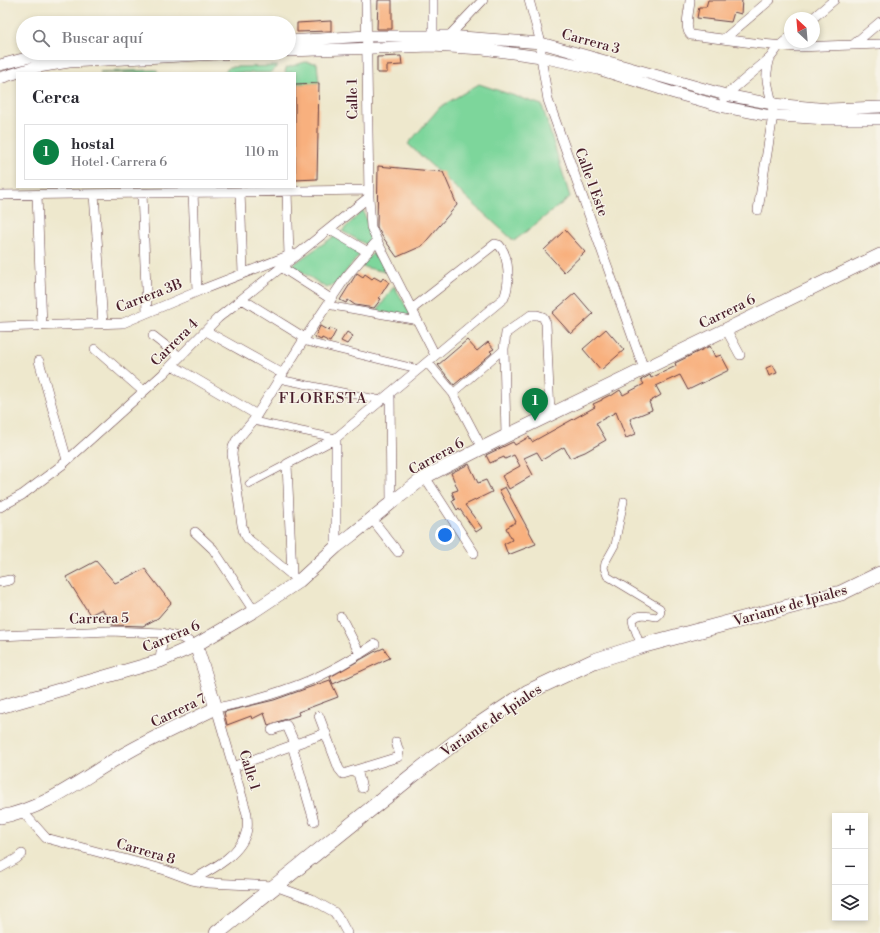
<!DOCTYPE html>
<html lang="es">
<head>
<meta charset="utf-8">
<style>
	:root { --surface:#fff; --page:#f7f7f7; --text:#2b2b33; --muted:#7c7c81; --line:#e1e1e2; --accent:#0b8043 }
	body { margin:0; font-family:"Libre Bodoni",serif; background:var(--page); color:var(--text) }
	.controls { position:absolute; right:12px; bottom:12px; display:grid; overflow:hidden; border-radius:0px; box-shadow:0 2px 6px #0003 }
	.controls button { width:36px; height:36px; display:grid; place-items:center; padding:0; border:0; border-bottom:1px solid var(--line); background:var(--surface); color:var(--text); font:20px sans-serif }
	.compass { position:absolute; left:784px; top:12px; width:36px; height:36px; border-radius:50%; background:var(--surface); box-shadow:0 2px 6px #0003; rotate:334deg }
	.you { position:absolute; left:445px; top:535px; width:14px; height:14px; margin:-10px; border:3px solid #fff; border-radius:50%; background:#1a73e8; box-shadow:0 0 0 6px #1a73e833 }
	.badge { display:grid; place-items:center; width:26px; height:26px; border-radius:50%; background:var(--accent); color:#fff; font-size:13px; font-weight:700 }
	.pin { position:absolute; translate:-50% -33px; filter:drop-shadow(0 1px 2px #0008) }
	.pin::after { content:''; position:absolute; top:21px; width:14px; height:12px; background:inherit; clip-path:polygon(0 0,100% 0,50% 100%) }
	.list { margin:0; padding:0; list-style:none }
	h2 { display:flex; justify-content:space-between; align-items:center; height:52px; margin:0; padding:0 16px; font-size:17px }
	h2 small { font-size:13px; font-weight:400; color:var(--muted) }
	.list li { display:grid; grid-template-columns:26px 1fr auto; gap:12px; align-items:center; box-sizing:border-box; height:56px; margin:0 8px 8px; padding:0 8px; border:1px solid var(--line); border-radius:0px }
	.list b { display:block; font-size:15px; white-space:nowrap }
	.list p { margin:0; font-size:13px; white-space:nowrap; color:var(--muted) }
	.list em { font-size:13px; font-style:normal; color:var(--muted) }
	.icon { flex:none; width:22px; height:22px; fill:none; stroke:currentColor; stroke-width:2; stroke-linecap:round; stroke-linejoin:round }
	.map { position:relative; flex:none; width:880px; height:933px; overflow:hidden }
	.search { position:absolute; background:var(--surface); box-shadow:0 2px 6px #0003; left:16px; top:16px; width:280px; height:44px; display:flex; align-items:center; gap:10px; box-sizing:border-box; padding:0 14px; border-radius:22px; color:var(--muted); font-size:15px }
	.panel { position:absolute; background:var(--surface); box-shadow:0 2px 6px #0003; left:16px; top:72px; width:280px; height:116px; border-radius:0px }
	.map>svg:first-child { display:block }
	.green { fill:#7dd69b; stroke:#647a63 }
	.building { fill:#f8b07e }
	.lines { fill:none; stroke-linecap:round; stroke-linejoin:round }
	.pedestrian-casing { stroke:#633d43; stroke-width:8 }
	.minor-casing { stroke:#633d43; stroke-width:10 }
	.tertiary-casing { stroke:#633d43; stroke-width:12 }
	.secondary-casing { stroke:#633d43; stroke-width:14 }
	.trunk-casing { stroke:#633d43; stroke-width:16 }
	.pedestrian { stroke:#fff; stroke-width:7 }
	.minor { stroke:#fff; stroke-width:9 }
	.tertiary { stroke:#fff; stroke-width:11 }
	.secondary { stroke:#fff; stroke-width:13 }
	.trunk { stroke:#fff; stroke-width:15 }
	.labels { text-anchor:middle; stroke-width:3; stroke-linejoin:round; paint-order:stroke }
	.street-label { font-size:14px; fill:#4a1f2b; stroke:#f7f3e8 }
	.neighbourhood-label { font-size:15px; letter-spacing:1px; fill:#4a1f2b; stroke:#f7f3e8 }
</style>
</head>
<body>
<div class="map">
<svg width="880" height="933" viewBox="0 0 880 933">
	<rect width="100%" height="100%" fill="#f7f3e8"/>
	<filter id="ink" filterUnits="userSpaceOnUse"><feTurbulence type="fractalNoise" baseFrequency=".025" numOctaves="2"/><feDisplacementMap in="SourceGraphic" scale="8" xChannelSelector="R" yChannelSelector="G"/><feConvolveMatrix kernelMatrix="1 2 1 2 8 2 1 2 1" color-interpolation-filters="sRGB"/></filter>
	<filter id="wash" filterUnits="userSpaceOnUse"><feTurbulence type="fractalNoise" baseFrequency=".012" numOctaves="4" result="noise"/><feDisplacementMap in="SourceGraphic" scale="16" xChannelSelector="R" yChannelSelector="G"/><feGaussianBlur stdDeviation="0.9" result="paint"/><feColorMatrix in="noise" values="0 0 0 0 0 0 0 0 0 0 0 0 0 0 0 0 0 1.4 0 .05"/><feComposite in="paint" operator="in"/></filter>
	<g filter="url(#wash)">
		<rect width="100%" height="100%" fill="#eee8cd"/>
		<path class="green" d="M305,62L317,63L319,83L295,84V73H285L286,68Z
			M278,66L270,73H224L229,67Z
			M156,70L158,73H102L100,72Z
			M479,84L542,105L570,197L514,241L408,144L440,107Z
			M363,210L374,243L367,245L342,231Z
			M336,235L358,248L360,254L336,284L326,288L292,265Z
			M377,250L390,273L359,266Z
			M394,286L413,318L377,311Z"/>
		<g id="blocks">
			<path class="building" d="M378,0H392V29H377Z
				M708,0H742L741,14L734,12L731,22L697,18L699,7H706Z
				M331,21V31L297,32V23Z
				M401,56L402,65L387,66V73H377V57Z
				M319,83L317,179L295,180V84Z
				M378,166L443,172L457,205L422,246L397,257L382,236L377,227Z
				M565,230L585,252L564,272L544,250Z
				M357,273L363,277L365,274L372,279L374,277L381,281L383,278L389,282L379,298L381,299L374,308L355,305L348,300L346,303L340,300Z
				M575,293L593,314L571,334L552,313Z
				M320,326L329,331L330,328L336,331L330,342L322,338L321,340L315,337Z
				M606,329L624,350L601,370L583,349Z
				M347,332L353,336L347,344L341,341Z
				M467,340L477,351L488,342L494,349L490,351L492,353L454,385L438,365Z
				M710,346L715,357L721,355L729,370L688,390L680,375L656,386L661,395L649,402L652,410L630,419L636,434L626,438L616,412L596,423L606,440L585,452L570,458L564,447L542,460L537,452L524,458L533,475L509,489L502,476L520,466L514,455L505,459L504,457L490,463L486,455L513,442L515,445L529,437L532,442L595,407L593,404L602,400V399L610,395L611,396L620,390L623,395L644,384L641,380L650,375L651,378L676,366L675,363Z
				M773,365L777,373L769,376L766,368Z
				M469,464L478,483L486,480L492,492L465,505L482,528L476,532L459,508L457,510L452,501L455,500L452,492L458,490L451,473Z
				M505,487L536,544L508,555L504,544L512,540L506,528L516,522L499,490Z
				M96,561L115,583L145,569L171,603L158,618L143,626L112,625L102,609L90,615L66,577Z
				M384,648L390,658L333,684L330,677L374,652Z
				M330,680L338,697L298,712L299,715L268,725L264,713L252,719L251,716L227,725L224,712L274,700Z"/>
		</g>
	</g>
	<g filter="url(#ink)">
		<use href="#blocks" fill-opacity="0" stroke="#633d43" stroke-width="1"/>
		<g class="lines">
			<g class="pedestrian-casing">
				<path id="pedestrian" d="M327,305L418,321
					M303,341L418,369
					M279,379L381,400
					M453,393L504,349
					M253,421L336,438
					M249,484L287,464
					M624,501L615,545L605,563L604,568L607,576L660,608C662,612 661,614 657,617C649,616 639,612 632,620L633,625L641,646"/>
			</g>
			<g class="minor-casing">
				<path id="minor" d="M366,0L369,197L371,227L377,241L435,355
					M529,0L541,43V57L548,100L644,369
					M690,0C690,10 683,28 691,35L761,44L797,47L880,44
					M813,18L834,0
					M449,36L483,0
					M724,39L770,0
					M433,43V0
					M853,45L880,22
					M724,99L726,95L770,58L779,46L790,37
					M287,191L289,256
					M193,192L197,291
					M240,192L243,273
					M142,193L147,312
					M94,194L103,324
					M0,195L369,190
					M37,195L42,326
					M758,210L773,115C773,102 769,93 767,80C766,73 768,65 770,58
					M329,229L368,252
					M281,267L331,299
					M242,299L305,338
					M0,327L123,323L201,290L293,254
					M726,329L740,355
					M206,331L283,374
					M153,336L180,357
					M95,349L143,391
					M39,361L67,460
					M427,362L453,393L482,448
					M172,365L257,415
					M390,393L391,503
					M506,436L504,349L506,333L531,315H537L543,317L546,323L550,414
					M425,477L474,553
					M0,507L22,495L62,465L163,374L218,318L369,197
					M372,519L398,552
					M195,532L213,549L254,611
					M336,547V438L504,298C510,284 510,257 499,245L495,244L412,309
					M292,575L287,464L336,438
					M299,581L248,539L244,533L242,525L232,454L233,447L236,441L253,421L303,341L346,277L377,241
					M0,582L10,580
					M341,617L360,654
					M0,636L109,631L163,633L182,638L196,645
					M160,661L163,633
					M319,716L339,769L343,774L398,757L399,752L396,742
					M272,730L286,725L287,726L295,744
					M292,745L314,821
					M233,767L326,733
					M357,770L362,788
					M22,811L46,838L165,870L192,880L208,883L275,886L311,899L334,912L340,920L347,933
					M0,868L16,859L22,854
					M192,880C211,870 243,854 247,829C248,825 247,819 247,814L216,708C241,703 266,697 290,688C320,678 348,662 375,644"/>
			</g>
			<g class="tertiary-casing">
				<path id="tertiary" d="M289,41L366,36H449L541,43L726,95L773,104L829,109L880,107
					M289,51L432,46L483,49L541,57L598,69L674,93L720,106L765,115L826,119H880
					M0,65L30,57L56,53
					M0,78L32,68L69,62L237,53"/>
			</g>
			<g class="secondary-casing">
				<path id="secondary" d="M0,707L160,661L196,645L254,611L299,581L336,547L353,534L391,503L425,477L506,436L880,255
					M0,817C48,808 86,775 128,752C156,736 186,723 216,708L196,645"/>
			</g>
			<g class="trunk-casing">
				<path id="trunk" d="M217,933L413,775L471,730L528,692L594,661L641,646L841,593L880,574"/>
			</g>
			<use href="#pedestrian" class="pedestrian"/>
			<use href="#minor" class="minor"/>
			<use href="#tertiary" class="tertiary"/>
			<use href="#secondary" class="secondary"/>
			<use href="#trunk" class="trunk"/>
		</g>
	</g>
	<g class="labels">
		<g class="street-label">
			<text transform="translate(591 41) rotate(15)" y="5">Carrera 3</text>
			<text transform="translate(352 99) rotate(-91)" y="5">Calle 1</text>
			<text transform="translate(592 182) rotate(70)" y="5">Calle 1 Este</text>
			<text transform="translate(149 295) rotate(-21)" y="5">Carrera 3B</text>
			<text transform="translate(727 311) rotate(-26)" y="5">Carrera 6</text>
			<text transform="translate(174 342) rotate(-45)" y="5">Carrera 4</text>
			<text transform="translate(436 456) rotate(-29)" y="5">Carrera 6</text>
			<text transform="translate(790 605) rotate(-16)" y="5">Variante de Ipiales</text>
			<text transform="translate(99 618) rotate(-1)" y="5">Carrera 5</text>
			<text transform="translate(171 636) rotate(-23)" y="5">Carrera 6</text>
			<text transform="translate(178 710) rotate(-26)" y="5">Carrera 7</text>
			<text transform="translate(491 720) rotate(-34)" y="5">Variante de Ipiales</text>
			<text transform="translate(250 770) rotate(73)" y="5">Calle 1</text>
			<text transform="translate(146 851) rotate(16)" y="5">Carrera 8</text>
		</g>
		<g class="neighbourhood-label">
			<text x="323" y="403">FLORESTA</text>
		</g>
	</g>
</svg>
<div class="controls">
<button>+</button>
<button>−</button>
<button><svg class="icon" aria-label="layers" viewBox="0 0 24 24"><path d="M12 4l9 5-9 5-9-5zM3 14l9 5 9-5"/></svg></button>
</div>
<svg class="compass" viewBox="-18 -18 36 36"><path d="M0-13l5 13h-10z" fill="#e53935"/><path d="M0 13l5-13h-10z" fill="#7c7c81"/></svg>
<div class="you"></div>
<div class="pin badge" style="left:535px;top:421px">1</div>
<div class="search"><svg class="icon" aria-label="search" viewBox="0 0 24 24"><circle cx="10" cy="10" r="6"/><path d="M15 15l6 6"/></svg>Buscar aquí</div>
<section class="panel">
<h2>Cerca<small></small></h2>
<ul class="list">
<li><span class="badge">1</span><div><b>hostal</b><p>Hotel · Carrera 6</p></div><em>110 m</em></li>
</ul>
</section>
</div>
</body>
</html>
